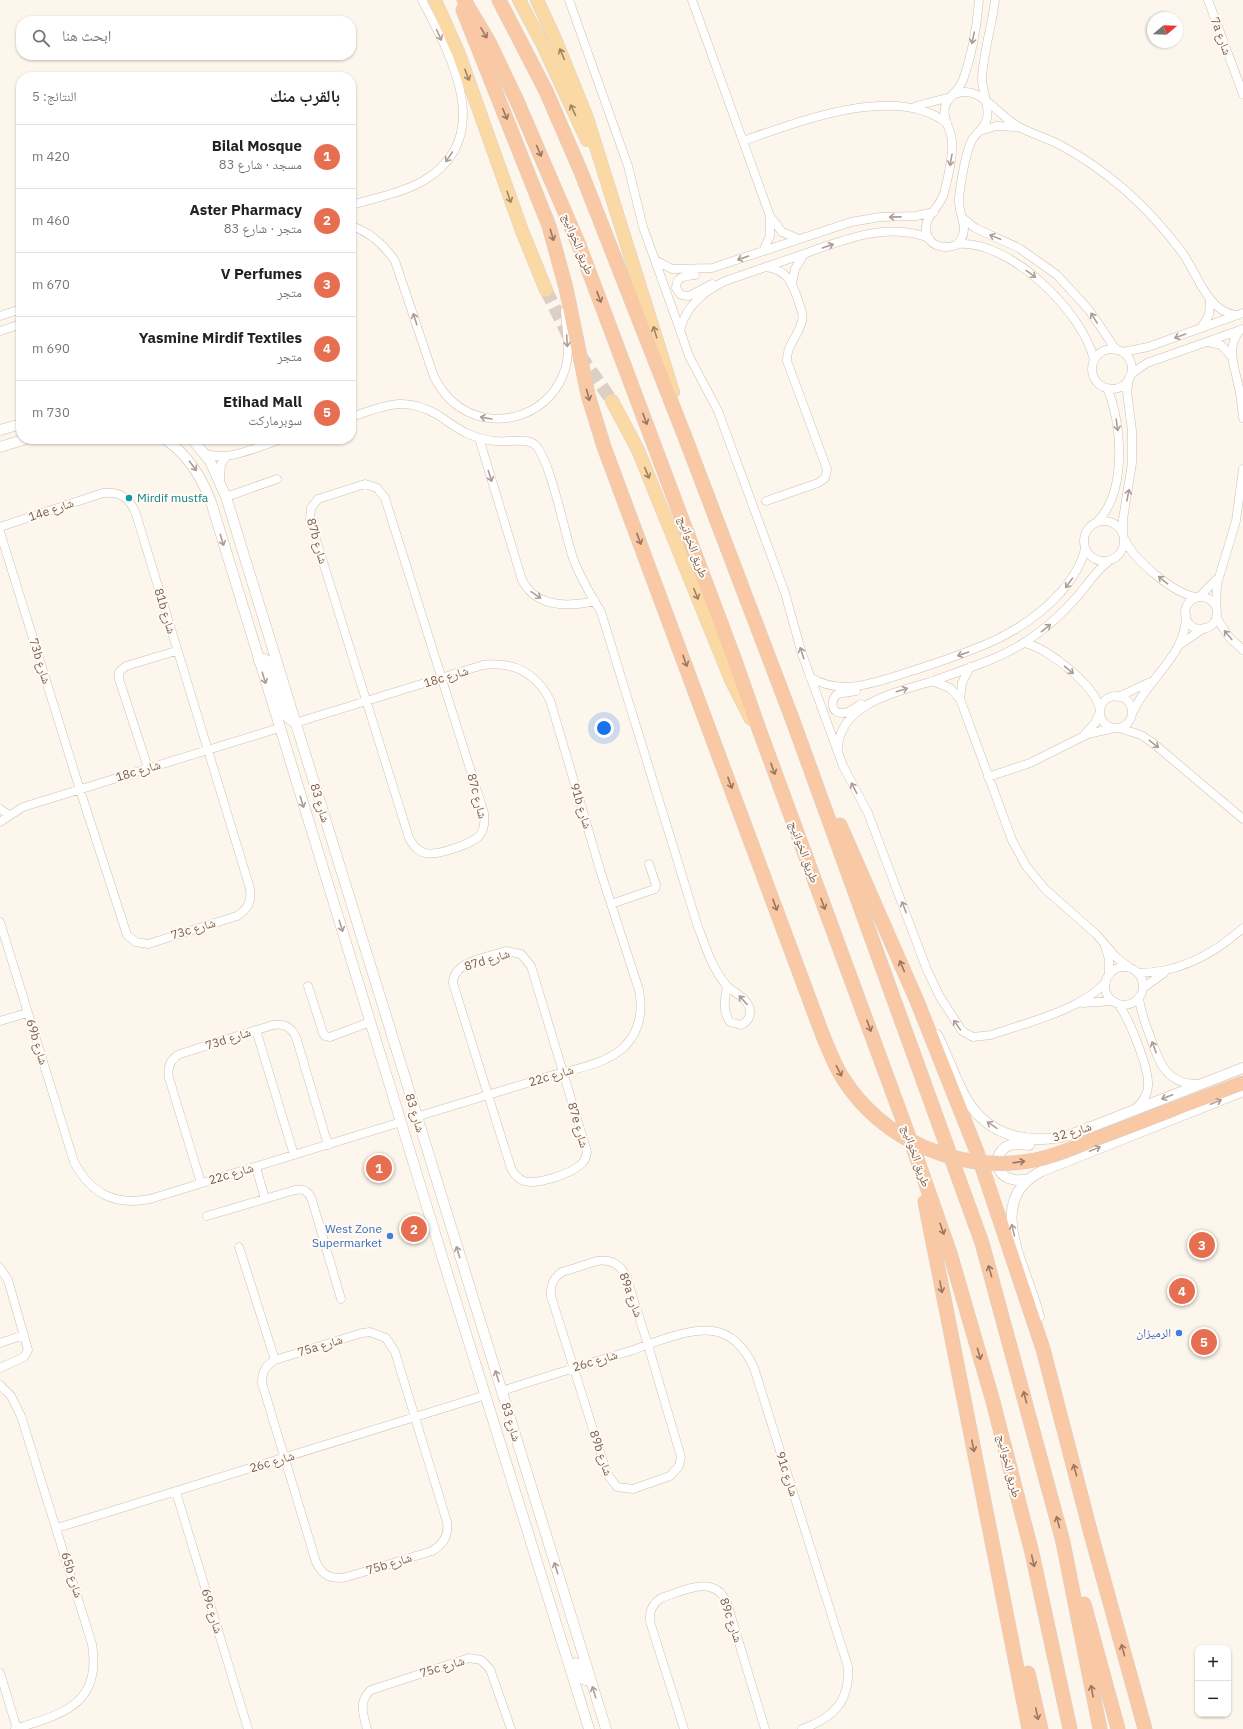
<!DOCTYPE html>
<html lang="ar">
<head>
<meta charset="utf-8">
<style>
	:root { --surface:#fff; --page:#f6f6f6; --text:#222; --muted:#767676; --line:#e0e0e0; --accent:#e76f51 }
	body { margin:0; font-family:"IBM Plex Sans","Noto Naskh Arabic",sans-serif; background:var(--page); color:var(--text); direction:rtl }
	.controls { position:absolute; right:12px; bottom:12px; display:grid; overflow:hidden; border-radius:8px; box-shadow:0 1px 3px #0004 }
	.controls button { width:36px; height:36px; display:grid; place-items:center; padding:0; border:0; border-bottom:1px solid var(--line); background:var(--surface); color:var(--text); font:20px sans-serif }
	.compass { position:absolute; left:1147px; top:12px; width:36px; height:36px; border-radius:50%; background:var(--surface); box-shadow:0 1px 3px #0004; rotate:71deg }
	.you { position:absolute; left:604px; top:728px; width:14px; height:14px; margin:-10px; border:3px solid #fff; border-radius:50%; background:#1a73e8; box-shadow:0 0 0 6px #1a73e833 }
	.badge { display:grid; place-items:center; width:26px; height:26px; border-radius:50%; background:var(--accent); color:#fff; font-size:13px; font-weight:700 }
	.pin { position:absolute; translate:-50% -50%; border:2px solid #fff; box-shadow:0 1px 4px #0006 }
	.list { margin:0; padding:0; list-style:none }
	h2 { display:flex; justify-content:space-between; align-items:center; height:52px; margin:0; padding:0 16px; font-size:17px }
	h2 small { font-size:13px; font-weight:400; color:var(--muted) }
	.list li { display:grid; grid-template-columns:26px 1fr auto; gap:12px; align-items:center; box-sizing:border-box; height:64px; padding:0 16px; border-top:1px solid var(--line) }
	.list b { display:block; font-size:15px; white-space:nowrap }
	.list p { margin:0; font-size:13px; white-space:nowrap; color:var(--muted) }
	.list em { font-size:13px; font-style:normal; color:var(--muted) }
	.icon { flex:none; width:22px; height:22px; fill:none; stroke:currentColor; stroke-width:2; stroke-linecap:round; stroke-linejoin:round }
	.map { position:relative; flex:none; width:1243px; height:1729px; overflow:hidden; direction:ltr }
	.search { position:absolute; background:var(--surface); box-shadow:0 1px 3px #0004; left:16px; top:16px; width:340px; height:44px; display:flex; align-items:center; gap:10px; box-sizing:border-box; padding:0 14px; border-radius:16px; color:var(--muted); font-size:15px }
	.panel { position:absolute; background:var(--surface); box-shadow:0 1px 3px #0004; left:16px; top:72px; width:340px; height:372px; border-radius:16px; direction:rtl }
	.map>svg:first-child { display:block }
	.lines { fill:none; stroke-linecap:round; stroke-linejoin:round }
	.primary-tunnel { stroke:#dcd0c4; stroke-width:13; stroke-dasharray:13 6; stroke-linecap:butt }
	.minor-casing { stroke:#d1beb0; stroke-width:9 }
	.tertiary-casing { stroke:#d1beb0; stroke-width:11 }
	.primary-casing { stroke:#dad1cd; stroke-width:14 }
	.trunk-casing { stroke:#dad1cd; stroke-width:15 }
	.minor { stroke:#fff; stroke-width:8 }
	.tertiary { stroke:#fff; stroke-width:10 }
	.primary { stroke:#fbd9a5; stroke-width:13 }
	.trunk { stroke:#f9c8a4; stroke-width:14 }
	.trunk-bridge-casing { stroke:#dad1cd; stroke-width:15; stroke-linecap:butt }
	.trunk-bridge { stroke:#f9c8a4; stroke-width:14 }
	.oneway { stroke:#9a7763 }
	.oneway2 { stroke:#af9d94 }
	.oneway3 { stroke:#a18267 }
	.culture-dot { fill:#0f9aa8; stroke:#fffaf3; stroke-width:1.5 }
	.shop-dot { fill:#3f7fe0; stroke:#fffaf3; stroke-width:1.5 }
	.labels { text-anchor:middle; stroke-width:4; stroke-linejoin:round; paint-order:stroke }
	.street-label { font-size:12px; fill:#7a5c4d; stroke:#fffaf3 }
	.culture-label { font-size:12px; fill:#0d838f; stroke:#fffaf3; text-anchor:start }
	.shop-label { font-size:12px; fill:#366cbe; stroke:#fffaf3; text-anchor:end }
</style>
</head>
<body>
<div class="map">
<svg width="1243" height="1729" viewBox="0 0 1243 1729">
	<rect width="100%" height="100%" fill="#fdf6ec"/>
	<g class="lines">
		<path class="primary-tunnel" d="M546,290L570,339
			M580,355L612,401"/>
		<g class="minor-casing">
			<path id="minor" d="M569,0L628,166L643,227L680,330L689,356L718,411L785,593L802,654L843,766L868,813L927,970L940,997L962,1031L973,1037L991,1035C1028,1022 1079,1011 1106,982
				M692,0L770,216L782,232L799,239
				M979,0C977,26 972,55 963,80C959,91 948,96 945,107C942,119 952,131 952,142C953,158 948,178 944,193C941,207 924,216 926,230C928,246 943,250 956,245C973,230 957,215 959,197C961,182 965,153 972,140C977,132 986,127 987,118C990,105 982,92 982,79C983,53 992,26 995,0
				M1208,0L1243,94
				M955,94C980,84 997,115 1019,127C1032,134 1047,138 1060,145C1109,171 1148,207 1181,251C1197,272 1207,312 1236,315
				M916,106L951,97
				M980,131L996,126L1016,127
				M743,141C798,122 895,83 947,123
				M351,205C374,198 402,193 423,181C497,138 451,56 422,0
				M963,218L975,228L1019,248L1057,275L1089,310L1116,350
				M351,226C371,232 384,245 395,261L434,377C439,386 445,396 454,403C490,433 546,418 563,375C572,354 566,332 565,311
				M958,244C1010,240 1083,312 1094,360
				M763,251L770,236V217
				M655,260L672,269L712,268L851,222L880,217L916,216L934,212
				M695,275C685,276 676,276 676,288L681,295L689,296L712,284
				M792,283L795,269L804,254
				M0,316L21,309
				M1201,328L1209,315L1210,300
				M680,330C686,306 703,292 725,281C748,273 772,265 795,257C836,243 885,220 929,238
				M1240,330C1226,347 1234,364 1238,384C1241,395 1242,407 1243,418
				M0,331L21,324
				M1208,342L1221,345L1231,356
				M1092 369a20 20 0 1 1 40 0a20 20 0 1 1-40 0Z
				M1123,352L1148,347L1243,313
				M1131,374L1147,363L1243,329
				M351,417C385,406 404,395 438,415C447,421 456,428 466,433C475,437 485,440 495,441C506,443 524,437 534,444C550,456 565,535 573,558C580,577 590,594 601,612L697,924C705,945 712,969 727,986C734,993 746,997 749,1007C752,1015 748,1022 741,1025L730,1022C722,1011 725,999 727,986
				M479,438L522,580C536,608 568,607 595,601
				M204,453C227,463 259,446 282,439
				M220,480L221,464L226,457
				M365,484L377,488L385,498L484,813C485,821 485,828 480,835C473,844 436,856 425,853C417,851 413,845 409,838L310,520L311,508L318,499Z
				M226,497L277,479
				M766,501L818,483L825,478L827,469L787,361C786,346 799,335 802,321C804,315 801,309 799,303C793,284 788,270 766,267
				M1084 541a20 20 0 1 1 40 0a20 20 0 1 1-40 0Z
				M1096,523C1127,493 1123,425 1107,388
				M0,527L103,493C120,491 130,498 136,514L249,885C253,899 249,909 237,916L148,944L136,942L127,935L80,790L0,532
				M1123,533V519L1132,463V431L1127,392L1129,378
				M1125,540C1134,560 1175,595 1197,597
				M1199,597L1217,579
				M1185 613a16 16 0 1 1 32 0a16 16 0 1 1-32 0Z
				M1216,607L1217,584L1236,521L1243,469
				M1216,617L1229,637L1243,650
				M1025,643C1048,648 1096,686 1100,710
				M1181,644L1204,628
				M810,677C843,698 882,680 915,670C969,652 1022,636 1061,592C1072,579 1082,565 1085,548
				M932,681L950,688L960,699L1012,840L1026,866L1045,889L1096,934L1116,957L1130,968
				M856,691L837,694C830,701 831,714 843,713C849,713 856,707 861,704
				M1100 712a16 16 0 1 1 32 0a16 16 0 1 1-32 0Z
				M1118,697L1148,683
				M960,699L962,683L970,667
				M1132,714C1147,678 1187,656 1186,614
				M295,723L483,665C513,661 536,673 550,700L601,873L639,990C643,1011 640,1032 623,1048C604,1065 573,1069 550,1076C505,1090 461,1103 416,1117
				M1119,728L1141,735L1153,743L1243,819
				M1084,735L1095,723L1100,712
				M838,748C840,704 896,692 930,682C950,675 970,668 990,660C1023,647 1051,626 1075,599C1087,586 1095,571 1109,561
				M148,768L119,679V672L126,666L176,651
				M988,777L1030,763L1088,734L1114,728
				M0,809L9,815
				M0,822L23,807L279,728
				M611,904L655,889L656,885L649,864
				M0,922L74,1162C91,1194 115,1206 150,1199L401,1122
				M1105,946L1109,959V975
				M506,951L521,954L531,966L587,1152C586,1157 585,1162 580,1165C570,1174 537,1185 524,1181C518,1179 514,1174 511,1168L453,983C453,961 489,957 506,951Z
				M1105 986a19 19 0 1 1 38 0a19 19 0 1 1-38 0Z
				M1138,973C1178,973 1214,954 1243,928
				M308,986L323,1033L325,1036L330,1037L370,1022
				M1143,988L1164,973
				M1139,997C1140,1011 1145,1023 1150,1036C1159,1062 1166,1085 1199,1084
				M1083,1003L1113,1001
				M1117,1003C1128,1015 1148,1066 1148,1083C1149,1094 1143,1102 1135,1109
				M0,1021L27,1013
				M256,1030L294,1155
				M256,1167L265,1199
				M201,1183L169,1078C167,1067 170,1059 180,1054L273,1025C284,1023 291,1027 296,1037L328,1145
				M207,1216L295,1190C304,1188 309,1192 312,1200L341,1299
				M239,1247L275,1360
				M597,1261C610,1259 620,1264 626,1276L648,1345L681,1457L679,1466L670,1476L633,1489L617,1487L607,1474L551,1296C550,1285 553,1278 562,1272Z
				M0,1268L8,1280L28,1350L24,1357L0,1368
				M370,1332L386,1338L395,1352L447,1522C449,1535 444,1544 432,1551L347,1577C331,1580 323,1576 316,1562L262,1383C262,1372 265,1366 275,1360L362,1333Z
				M0,1343L24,1335
				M0,1385L11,1396L21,1416L92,1644C102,1705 62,1714 15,1729
				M502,1391C544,1377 587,1364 630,1351C653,1343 688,1328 713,1331C733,1334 746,1350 754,1368L848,1667C850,1702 833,1718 802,1729
				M176,1492L248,1729
				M57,1528L486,1395
				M0,1673L17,1729
				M367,1729C363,1714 358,1701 371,1690L469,1658L481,1660L490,1669L511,1729
				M684,1729L651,1625C648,1614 651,1605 661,1598C683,1591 714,1573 727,1603L765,1729"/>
		</g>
		<g class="tertiary-casing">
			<path id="tertiary" d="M0,430L21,424
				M165,439C188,455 201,476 211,502L442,1256L589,1729
				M192,439L210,461L226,497L606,1729
				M0,447L26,439
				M259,661L265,659L268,662L285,715L295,723
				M937,1035C948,1056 955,1080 967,1100C990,1138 1032,1146 1073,1134L1243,1068
				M1029,1179C994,1187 989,1152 1010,1145C1016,1143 1023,1145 1029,1145
				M1039,1317C1029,1271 981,1200 1042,1171L1243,1091
				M576,1663L581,1678L586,1680L589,1675"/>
		</g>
		<g class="primary-casing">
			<path id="primary" d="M435,0L459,54L522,231L546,290
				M519,0L543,45L587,140
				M537,0L556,41L587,118L673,392
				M612,401L638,450L731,680L751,719"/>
		</g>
		<g class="trunk-casing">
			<path id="trunk" d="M464,0L489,42L517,101L579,245L734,658L760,732L915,1153L950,1253L992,1398L1032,1553L1070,1729
				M499,0L546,91L581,172L685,437L793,721L982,1243L1063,1542L1100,1729
				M463,10L549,226L566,288L588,395L604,447L823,1036
				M840,825L917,1001L977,1152L1043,1349L1091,1534L1145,1729
				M1174,1109L1243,1083
				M925,1202L1029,1729
				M1084,1604L1118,1729
				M1028,1673L1041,1729"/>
		</g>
		<use href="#minor" class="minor"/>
		<use href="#tertiary" class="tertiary"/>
		<use href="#primary" class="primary"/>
		<use href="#trunk" class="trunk"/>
		<g class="trunk-bridge-casing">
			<path id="trunk-bridge" d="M823,1036C829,1050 834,1064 842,1077C883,1142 961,1174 1035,1160C1055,1156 1074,1148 1092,1140C1120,1130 1147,1119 1174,1109"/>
		</g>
		<use href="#trunk-bridge" class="trunk-bridge"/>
	</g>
	<defs><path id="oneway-shaft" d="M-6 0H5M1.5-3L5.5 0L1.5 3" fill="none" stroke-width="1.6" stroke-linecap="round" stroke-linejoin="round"/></defs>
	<g class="oneway">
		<use href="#oneway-shaft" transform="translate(484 33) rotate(60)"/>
		<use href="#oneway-shaft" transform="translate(505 114) rotate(67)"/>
		<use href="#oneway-shaft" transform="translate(539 151) rotate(67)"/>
		<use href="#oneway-shaft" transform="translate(552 235) rotate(73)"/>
		<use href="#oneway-shaft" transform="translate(599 297) rotate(69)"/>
		<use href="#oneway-shaft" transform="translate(588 395) rotate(75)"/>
		<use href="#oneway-shaft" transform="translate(645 419) rotate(70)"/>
		<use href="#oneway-shaft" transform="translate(639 539) rotate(69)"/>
		<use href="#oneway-shaft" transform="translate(685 661) rotate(70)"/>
		<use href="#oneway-shaft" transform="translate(773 769) rotate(70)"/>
		<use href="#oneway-shaft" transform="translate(730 783) rotate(70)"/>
		<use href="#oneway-shaft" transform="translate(823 904) rotate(70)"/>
		<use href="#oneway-shaft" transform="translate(775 905) rotate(70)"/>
		<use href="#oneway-shaft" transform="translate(902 966) rotate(-113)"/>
		<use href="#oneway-shaft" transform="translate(869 1026) rotate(70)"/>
		<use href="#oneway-shaft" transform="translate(839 1071) rotate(62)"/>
		<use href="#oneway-shaft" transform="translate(1019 1162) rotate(-8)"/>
		<use href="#oneway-shaft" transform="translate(942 1229) rotate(71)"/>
		<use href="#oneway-shaft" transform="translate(990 1271) rotate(-106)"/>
		<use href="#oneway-shaft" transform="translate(941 1287) rotate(79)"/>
		<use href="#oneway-shaft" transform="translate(979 1354) rotate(74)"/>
		<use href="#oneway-shaft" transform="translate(1025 1397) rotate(-105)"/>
		<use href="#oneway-shaft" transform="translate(973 1446) rotate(78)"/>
		<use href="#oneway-shaft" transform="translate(1075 1470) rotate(-105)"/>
		<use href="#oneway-shaft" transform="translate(1058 1522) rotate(-105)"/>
		<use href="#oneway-shaft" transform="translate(1033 1561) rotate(77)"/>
		<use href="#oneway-shaft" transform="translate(1123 1650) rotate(-105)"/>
		<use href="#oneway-shaft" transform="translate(1092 1691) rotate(-101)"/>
		<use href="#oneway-shaft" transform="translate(1037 1714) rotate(78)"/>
	</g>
	<g class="oneway2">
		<use href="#oneway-shaft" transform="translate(439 35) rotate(66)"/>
		<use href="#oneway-shaft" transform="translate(973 38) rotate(102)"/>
		<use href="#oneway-shaft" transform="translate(449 157) rotate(124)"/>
		<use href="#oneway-shaft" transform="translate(951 160) rotate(100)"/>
		<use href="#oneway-shaft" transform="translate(895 217) rotate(179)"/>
		<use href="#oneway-shaft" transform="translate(995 237) rotate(-158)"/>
		<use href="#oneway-shaft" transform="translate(828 246) rotate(-19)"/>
		<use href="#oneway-shaft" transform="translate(743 258) rotate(161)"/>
		<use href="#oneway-shaft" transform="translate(1031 274) rotate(36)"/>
		<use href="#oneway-shaft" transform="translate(1094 318) rotate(-122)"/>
		<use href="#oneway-shaft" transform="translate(415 319) rotate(-108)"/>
		<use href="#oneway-shaft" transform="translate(1180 336) rotate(160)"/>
		<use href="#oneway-shaft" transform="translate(567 341) rotate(87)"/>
		<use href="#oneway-shaft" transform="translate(486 418) rotate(-170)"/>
		<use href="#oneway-shaft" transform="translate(1117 425) rotate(82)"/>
		<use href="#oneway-shaft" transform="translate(193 466) rotate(53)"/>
		<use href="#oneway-shaft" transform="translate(490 476) rotate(73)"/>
		<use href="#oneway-shaft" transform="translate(1128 495) rotate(-79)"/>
		<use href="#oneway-shaft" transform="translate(222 540) rotate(73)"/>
		<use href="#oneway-shaft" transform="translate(1163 580) rotate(-140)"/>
		<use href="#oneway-shaft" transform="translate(1069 583) rotate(126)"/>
		<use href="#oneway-shaft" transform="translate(536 595) rotate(34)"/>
		<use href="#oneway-shaft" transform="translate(1046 628) rotate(-39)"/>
		<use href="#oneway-shaft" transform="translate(1228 635) rotate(-130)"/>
		<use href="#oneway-shaft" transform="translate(802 653) rotate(-108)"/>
		<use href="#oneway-shaft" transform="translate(963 654) rotate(161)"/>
		<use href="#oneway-shaft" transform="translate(1069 670) rotate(40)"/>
		<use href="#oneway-shaft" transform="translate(264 678) rotate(73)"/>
		<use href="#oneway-shaft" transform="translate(902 690) rotate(-18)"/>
		<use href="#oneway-shaft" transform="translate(1154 744) rotate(38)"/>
		<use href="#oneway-shaft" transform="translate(854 788) rotate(-118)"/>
		<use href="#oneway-shaft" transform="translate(302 802) rotate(73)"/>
		<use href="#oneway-shaft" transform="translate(904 907) rotate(-111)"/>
		<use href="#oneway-shaft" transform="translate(341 926) rotate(73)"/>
		<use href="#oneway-shaft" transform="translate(743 1000) rotate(-133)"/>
		<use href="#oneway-shaft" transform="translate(957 1025) rotate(-125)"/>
		<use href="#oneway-shaft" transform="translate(1154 1047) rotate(-111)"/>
		<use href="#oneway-shaft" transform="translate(1167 1097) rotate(159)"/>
		<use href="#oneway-shaft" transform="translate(1216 1102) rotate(-22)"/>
		<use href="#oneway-shaft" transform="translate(992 1125) rotate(-146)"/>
		<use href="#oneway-shaft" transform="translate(1095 1149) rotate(-22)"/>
		<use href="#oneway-shaft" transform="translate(1013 1230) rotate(-104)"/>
		<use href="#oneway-shaft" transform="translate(458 1252) rotate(-107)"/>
		<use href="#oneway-shaft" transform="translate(497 1376) rotate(-107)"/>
		<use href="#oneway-shaft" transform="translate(556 1568) rotate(-107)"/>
		<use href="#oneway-shaft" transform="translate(594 1692) rotate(-107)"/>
	</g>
	<g class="oneway3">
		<use href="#oneway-shaft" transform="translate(562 54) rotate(-113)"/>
		<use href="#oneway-shaft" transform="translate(467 75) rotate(70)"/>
		<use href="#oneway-shaft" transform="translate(573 110) rotate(-115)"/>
		<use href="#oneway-shaft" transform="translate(509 197) rotate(71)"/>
		<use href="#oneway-shaft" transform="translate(655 332) rotate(-107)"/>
		<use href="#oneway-shaft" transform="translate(647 473) rotate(68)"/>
		<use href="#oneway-shaft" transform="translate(696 594) rotate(68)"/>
	</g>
	<circle class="culture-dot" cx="129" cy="498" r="4"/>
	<g class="shop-dot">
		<circle cx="390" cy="1236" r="4"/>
		<circle cx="1179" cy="1333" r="4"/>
	</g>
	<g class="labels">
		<g class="street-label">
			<text transform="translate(1221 36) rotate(70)" y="4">7a شارع</text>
			<text transform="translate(578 244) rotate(68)" y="4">طريق الخوانيج</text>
			<text transform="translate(51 510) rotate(-19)" y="4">14e شارع</text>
			<text transform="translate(317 541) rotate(74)" y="4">87b شارع</text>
			<text transform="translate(693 547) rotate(70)" y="4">طريق الخوانيج</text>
			<text transform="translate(165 611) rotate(73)" y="4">81b شارع</text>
			<text transform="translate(40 661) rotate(73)" y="4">73b شارع</text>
			<text transform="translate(446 677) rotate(-17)" y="4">18c شارع</text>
			<text transform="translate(138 771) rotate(-17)" y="4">18c شارع</text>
			<text transform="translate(477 796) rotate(75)" y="4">87c شارع</text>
			<text transform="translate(320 803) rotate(73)" y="4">شارع 83</text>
			<text transform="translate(581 806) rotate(73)" y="4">91b شارع</text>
			<text transform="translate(804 852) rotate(70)" y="4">طريق الخوانيج</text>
			<text transform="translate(193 929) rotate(-17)" y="4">73c شارع</text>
			<text transform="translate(487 960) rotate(-17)" y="4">87d شارع</text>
			<text transform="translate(228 1039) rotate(-18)" y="4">73d شارع</text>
			<text transform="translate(37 1042) rotate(73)" y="4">69b شارع</text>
			<text transform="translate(551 1076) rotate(-17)" y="4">22c شارع</text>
			<text transform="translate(415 1113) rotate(73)" y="4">شارع 83</text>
			<text transform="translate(578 1125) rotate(74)" y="4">87e شارع</text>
			<text transform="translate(1072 1132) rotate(-17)" y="4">شارع 32</text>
			<text transform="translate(916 1156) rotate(71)" y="4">طريق الخوانيج</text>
			<text transform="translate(231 1174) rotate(-17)" y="4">22c شارع</text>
			<text transform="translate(631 1295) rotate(70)" y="4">89a شارع</text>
			<text transform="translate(320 1346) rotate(-17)" y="4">75a شارع</text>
			<text transform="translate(595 1361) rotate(-17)" y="4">26c شارع</text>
			<text transform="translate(511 1422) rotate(73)" y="4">شارع 83</text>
			<text transform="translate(601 1453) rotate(71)" y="4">89b شارع</text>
			<text transform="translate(272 1462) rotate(-17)" y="4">26c شارع</text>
			<text transform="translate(1009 1466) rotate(76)" y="4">طريق الخوانيج</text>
			<text transform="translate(787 1474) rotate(72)" y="4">91c شارع</text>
			<text transform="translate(389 1564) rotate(-17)" y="4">75b شارع</text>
			<text transform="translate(72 1575) rotate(73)" y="4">65b شارع</text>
			<text transform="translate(212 1611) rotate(73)" y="4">69c شارع</text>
			<text transform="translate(731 1620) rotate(71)" y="4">89c شارع</text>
			<text transform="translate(442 1667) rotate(-17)" y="4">75c شارع</text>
		</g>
		<g class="culture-label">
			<text x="137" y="502">Mirdif mustfa</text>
		</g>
		<g class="shop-label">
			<text x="382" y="1233">West Zone<tspan x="382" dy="14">Supermarket</tspan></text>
			<text x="1171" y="1337">الرميزان</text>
		</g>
	</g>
</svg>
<div class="controls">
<button>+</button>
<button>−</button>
</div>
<svg class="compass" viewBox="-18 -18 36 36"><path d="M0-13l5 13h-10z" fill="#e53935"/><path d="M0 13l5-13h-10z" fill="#767676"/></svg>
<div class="you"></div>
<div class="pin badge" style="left:379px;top:1168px">1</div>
<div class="pin badge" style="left:414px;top:1229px">2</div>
<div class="pin badge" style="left:1202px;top:1245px">3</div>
<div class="pin badge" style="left:1182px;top:1291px">4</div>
<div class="pin badge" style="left:1204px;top:1342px">5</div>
<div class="search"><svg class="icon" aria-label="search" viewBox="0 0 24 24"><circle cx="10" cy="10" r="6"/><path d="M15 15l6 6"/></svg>ابحث هنا</div>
<section class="panel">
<h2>بالقرب منك<small>النتائج: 5</small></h2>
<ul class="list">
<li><span class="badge">1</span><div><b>Bilal Mosque</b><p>مسجد · شارع 83</p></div><em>420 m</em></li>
<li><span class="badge">2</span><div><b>Aster Pharmacy</b><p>متجر · شارع 83</p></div><em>460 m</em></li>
<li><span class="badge">3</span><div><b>V Perfumes</b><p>متجر</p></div><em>670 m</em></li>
<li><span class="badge">4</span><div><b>Yasmine Mirdif Textiles</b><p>متجر</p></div><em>690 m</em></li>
<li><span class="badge">5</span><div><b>Etihad Mall</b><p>سوبرماركت</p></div><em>730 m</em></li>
</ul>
</section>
</div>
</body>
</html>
